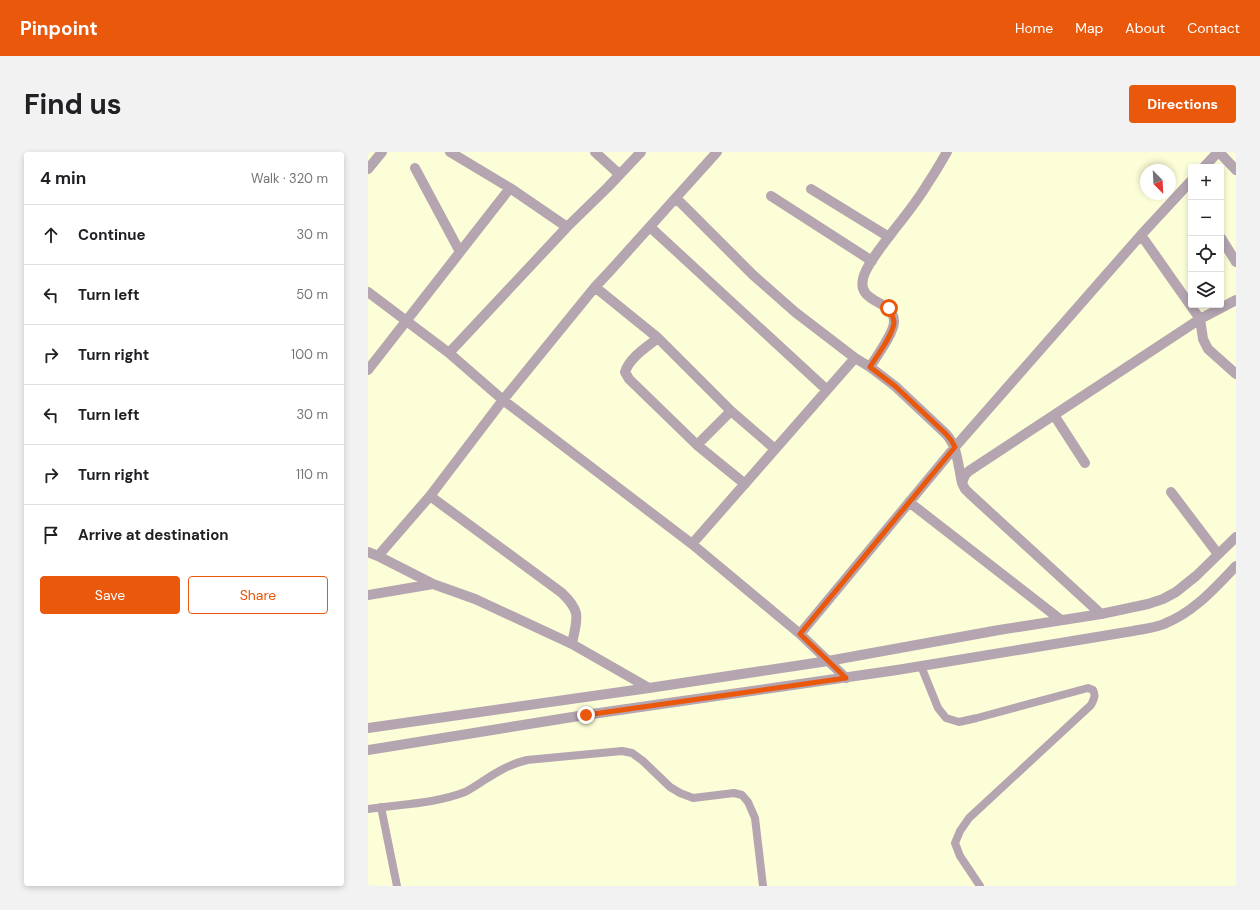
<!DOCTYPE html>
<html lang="en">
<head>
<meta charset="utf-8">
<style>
	:root { --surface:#fff; --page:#f2f2f2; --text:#202124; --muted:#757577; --line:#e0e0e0; --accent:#ea580c }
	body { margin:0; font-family:"DM Sans",sans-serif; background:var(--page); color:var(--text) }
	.controls { position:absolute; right:12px; top:12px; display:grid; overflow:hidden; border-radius:4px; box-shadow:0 2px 6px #0003 }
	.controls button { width:36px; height:36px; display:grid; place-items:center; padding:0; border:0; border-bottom:1px solid var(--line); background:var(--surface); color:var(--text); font:20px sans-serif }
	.compass { position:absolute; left:772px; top:12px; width:36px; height:36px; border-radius:50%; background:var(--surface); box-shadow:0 2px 6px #0003; rotate:156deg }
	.stop { position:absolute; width:12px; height:12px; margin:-9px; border:3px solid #ea580c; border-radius:50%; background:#fff }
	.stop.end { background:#ea580c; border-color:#fff; box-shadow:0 1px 4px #0008 }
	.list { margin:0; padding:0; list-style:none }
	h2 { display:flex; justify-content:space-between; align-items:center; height:52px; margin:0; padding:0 16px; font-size:17px }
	h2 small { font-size:13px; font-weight:400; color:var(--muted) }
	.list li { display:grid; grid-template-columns:26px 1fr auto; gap:12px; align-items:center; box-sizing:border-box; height:60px; padding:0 16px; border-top:1px solid var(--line) }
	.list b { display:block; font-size:15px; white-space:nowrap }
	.list em { font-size:13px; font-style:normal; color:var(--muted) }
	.actions { display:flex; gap:8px; padding:12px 16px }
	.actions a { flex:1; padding:9px 0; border:1px solid var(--accent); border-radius:4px; text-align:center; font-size:14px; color:var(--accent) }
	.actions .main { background:var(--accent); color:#fff }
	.icon { flex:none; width:22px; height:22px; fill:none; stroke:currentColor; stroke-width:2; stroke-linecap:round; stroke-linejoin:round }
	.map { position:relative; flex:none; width:868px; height:734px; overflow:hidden; border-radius:4px }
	header { display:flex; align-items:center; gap:24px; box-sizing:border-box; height:56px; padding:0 20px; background:var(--accent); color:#fff }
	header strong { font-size:19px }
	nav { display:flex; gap:22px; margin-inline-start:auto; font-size:14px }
	.intro { display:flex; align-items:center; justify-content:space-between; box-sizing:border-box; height:96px; padding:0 24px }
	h1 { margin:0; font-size:28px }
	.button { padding:10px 18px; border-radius:4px; background:var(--accent); color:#fff; font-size:14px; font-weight:700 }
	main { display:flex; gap:24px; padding:0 24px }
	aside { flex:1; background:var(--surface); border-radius:4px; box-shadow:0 2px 6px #0003 }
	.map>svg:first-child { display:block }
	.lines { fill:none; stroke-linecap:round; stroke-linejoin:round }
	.service { stroke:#b4a5b0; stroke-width:8 }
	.minor { stroke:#b4a5b0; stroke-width:10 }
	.tertiary { stroke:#b4a5b0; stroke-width:10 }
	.route { stroke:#ea580c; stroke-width:5 }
</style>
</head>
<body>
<header>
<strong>Pinpoint</strong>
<nav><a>Home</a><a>Map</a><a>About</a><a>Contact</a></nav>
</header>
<div class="intro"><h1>Find us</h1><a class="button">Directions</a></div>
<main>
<aside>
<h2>4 min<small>Walk · 320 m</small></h2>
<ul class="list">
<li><svg class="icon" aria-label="ahead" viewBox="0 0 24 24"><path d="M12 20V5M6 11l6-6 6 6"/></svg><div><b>Continue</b></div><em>30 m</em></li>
<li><svg class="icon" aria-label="left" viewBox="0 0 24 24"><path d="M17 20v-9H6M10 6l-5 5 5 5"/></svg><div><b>Turn left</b></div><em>50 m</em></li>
<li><svg class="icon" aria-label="right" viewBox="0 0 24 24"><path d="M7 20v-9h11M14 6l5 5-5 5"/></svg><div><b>Turn right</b></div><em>100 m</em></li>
<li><svg class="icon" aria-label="left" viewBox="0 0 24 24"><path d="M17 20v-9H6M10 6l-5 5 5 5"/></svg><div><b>Turn left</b></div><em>30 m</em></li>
<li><svg class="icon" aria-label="right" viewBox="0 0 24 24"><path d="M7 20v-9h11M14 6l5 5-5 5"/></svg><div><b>Turn right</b></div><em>110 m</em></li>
<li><svg class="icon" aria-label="arrive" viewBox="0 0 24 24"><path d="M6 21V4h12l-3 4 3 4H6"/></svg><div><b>Arrive at destination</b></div></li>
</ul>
<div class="actions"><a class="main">Save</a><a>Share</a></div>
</aside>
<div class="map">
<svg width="868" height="734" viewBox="0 0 868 734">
	<rect width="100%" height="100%" fill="#fcfed7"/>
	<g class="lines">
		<path class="service" d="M553,514L570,556L578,566L591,570L609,566L720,536L725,538C728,544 726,547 723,553L601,666L592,679L587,691L592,704L612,734
			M13,655L29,734
			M0,657C32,652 66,652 97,640C103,637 109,633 115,629C129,620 142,612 159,608L254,599L264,601L275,609L302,635L312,641L325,646L366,641L374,643L380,650L387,666L395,734"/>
		<path class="minor" d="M82,0L142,36L199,75
			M227,0L251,22
			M851,0L868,18
			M836,15L850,0
			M47,16L92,100
			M0,17L14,0
			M443,37L521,85
			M403,44L504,109
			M308,46L385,123L427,160L487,206L502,215L527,234L578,282C590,295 590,314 594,331
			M282,75L459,238
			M773,83L832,167L835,187L840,197L868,222
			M853,86L868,110
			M227,135L290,186L363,259L329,293
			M0,140L81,201L135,248L324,392L432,482L478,526
			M290,186C279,195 262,205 257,220L261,227L329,293L377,332
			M81,201L199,75L240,35L273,0
			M502,215C508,205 526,181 526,170C527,148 489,152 495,127C497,114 518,89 526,78C538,63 550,48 560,31C567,21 573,10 579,0
			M0,218L142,36
			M363,259L407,297
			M686,263L717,311
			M803,340L850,402
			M62,344L194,441C214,460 209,466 204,492
			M541,350L693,468
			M324,392L487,206
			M0,400L10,404L65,432L107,447L204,492L281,536
			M10,404L62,344L135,248L227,135L242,119L349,0
			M0,443L65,432
			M733,462L602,342L597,337L594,331L597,323L601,319L832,167L868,148
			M432,482L587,295L773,83L823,29"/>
		<path class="tertiary" d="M0,576L281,536L460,509L631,478L733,462L780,452L795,447L808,440L828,424L868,385
			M0,598L217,563L529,518L765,479C775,477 787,476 796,472C826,460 846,437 868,414"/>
	</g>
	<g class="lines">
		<path class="route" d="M218,563L478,526L432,482L587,295L583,288L578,282L527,234L502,215C509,203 524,185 526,171C526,166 523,161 521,156"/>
	</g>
</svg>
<div class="controls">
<button>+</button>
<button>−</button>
<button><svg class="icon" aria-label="locate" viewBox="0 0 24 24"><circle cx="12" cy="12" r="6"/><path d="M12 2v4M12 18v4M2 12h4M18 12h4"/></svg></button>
<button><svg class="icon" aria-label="layers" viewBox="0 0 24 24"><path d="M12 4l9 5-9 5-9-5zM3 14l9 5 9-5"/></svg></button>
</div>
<svg class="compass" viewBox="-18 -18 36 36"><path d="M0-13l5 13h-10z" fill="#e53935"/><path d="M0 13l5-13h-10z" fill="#757577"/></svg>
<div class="stop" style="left:521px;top:156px"></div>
<div class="stop end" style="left:218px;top:563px"></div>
</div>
</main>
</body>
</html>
